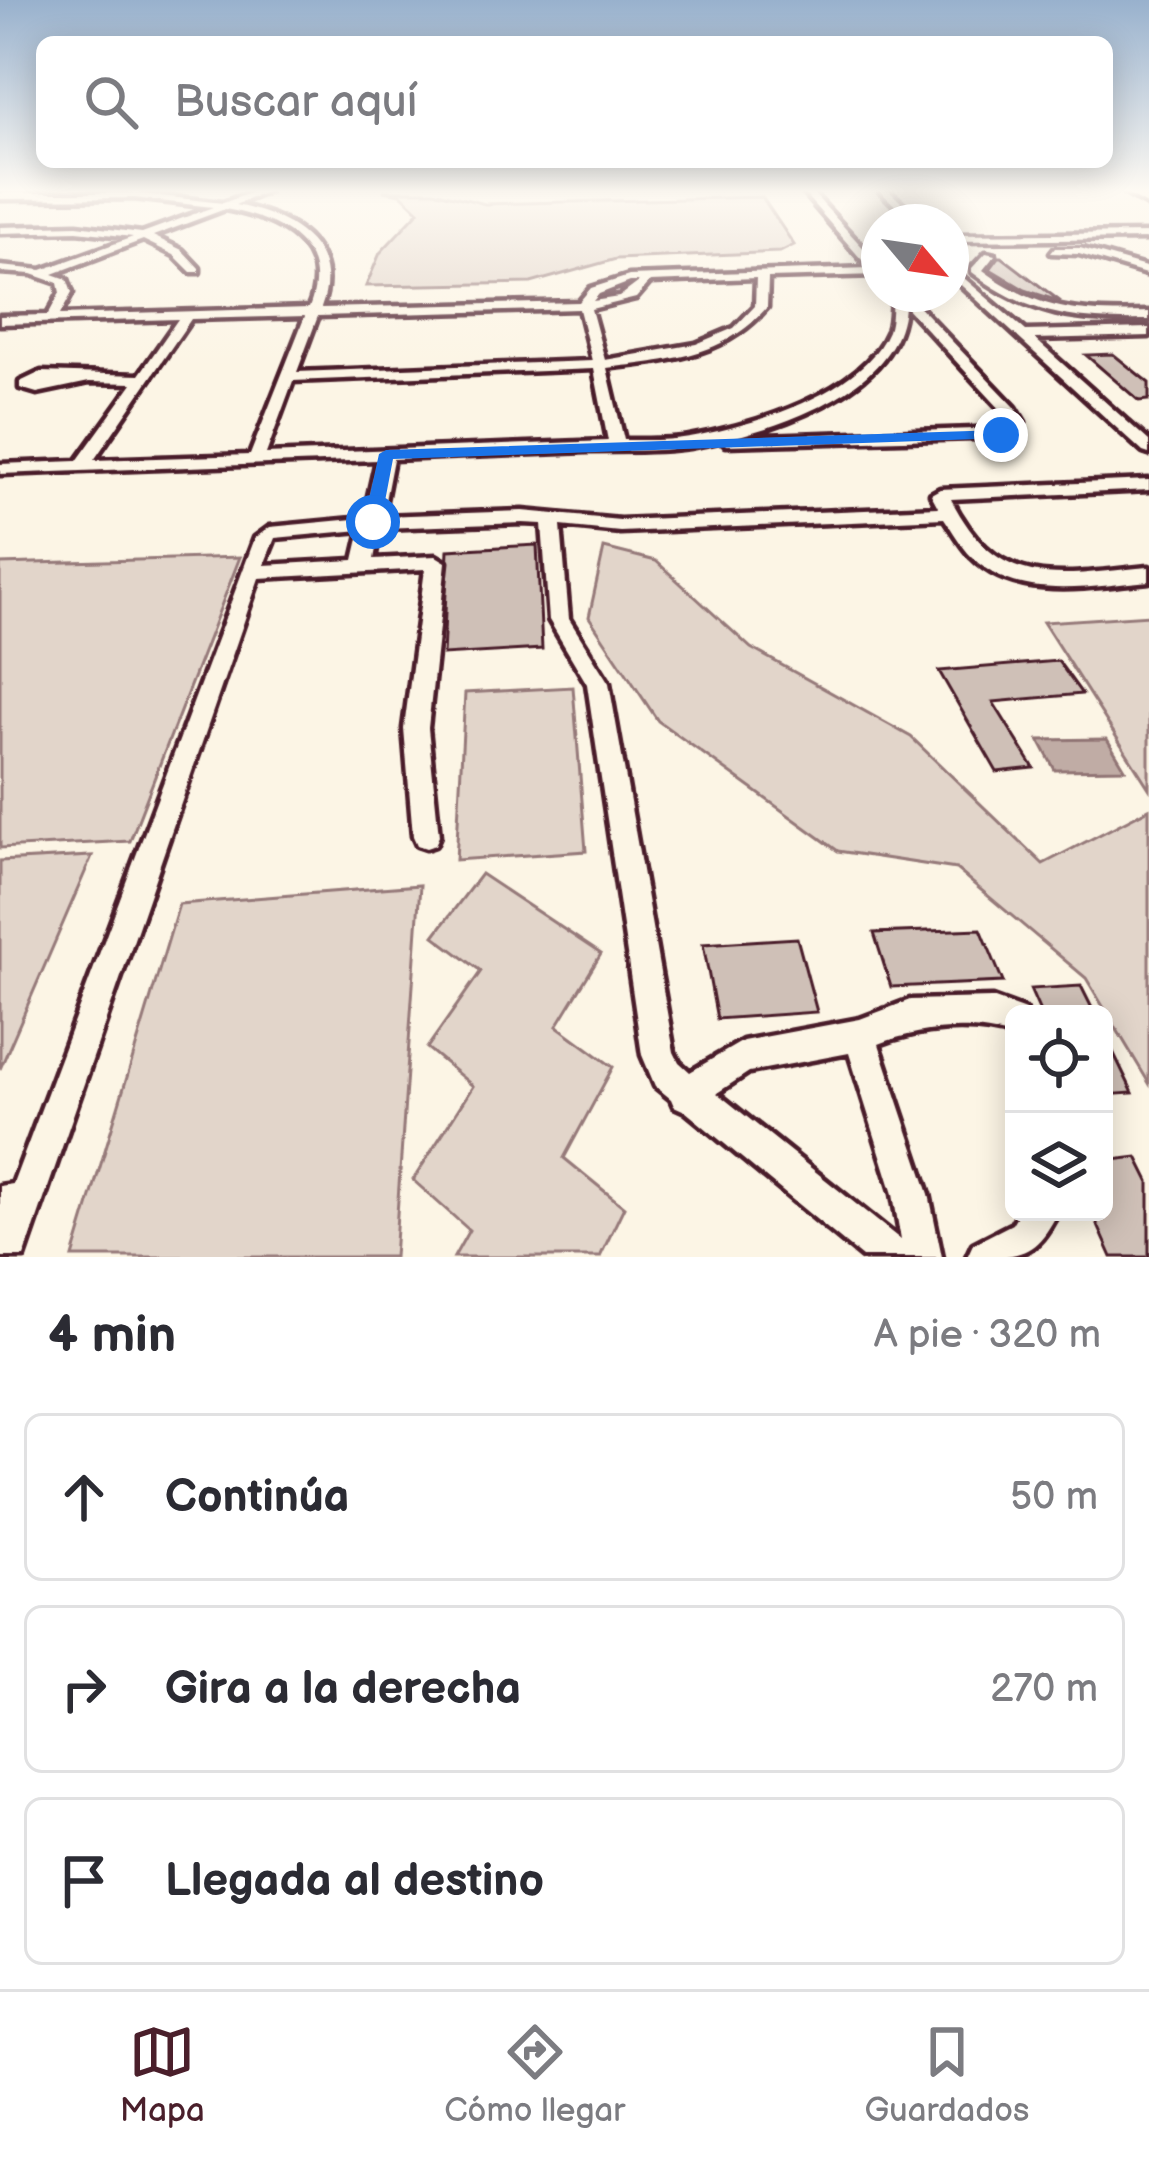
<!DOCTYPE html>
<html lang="es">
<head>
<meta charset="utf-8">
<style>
	:root { --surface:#fff; --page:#f2f2f3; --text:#2b2b33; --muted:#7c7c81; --line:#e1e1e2; --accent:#4a1f2b }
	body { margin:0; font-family:"Balsamiq Sans",sans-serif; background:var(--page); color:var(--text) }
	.controls { position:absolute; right:36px; bottom:36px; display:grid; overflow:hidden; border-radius:18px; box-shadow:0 6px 30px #0003 }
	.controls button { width:108px; height:108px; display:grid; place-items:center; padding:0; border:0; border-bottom:3px solid var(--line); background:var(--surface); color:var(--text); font:60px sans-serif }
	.compass { position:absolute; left:861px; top:204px; width:108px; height:108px; border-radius:50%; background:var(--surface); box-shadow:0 6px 30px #0003; rotate:119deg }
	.stop { position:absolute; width:36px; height:36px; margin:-27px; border:9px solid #1a73e8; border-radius:50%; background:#fff }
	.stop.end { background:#1a73e8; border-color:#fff; box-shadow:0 3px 12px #0008 }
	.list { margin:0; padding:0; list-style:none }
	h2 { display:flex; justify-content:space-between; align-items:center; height:156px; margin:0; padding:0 48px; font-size:51px }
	h2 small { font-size:39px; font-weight:400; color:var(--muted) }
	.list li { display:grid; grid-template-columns:78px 1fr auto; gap:36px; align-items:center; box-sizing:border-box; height:168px; margin:0 24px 24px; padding:0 24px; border:3px solid var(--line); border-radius:18px }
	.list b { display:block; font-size:45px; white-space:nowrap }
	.list em { font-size:39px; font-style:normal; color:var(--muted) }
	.icon { flex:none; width:66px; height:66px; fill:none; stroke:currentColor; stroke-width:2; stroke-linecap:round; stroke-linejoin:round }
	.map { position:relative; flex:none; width:1149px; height:1257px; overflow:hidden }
	.search { position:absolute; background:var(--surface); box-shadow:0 6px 30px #0003; left:36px; right:36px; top:36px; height:132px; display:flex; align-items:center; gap:30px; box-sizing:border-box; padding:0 42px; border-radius:18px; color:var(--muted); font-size:45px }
	.sheet { height:732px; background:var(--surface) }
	nav { display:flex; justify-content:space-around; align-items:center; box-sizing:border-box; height:168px; border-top:3px solid var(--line); background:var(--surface); font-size:33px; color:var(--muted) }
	nav a { display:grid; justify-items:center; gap:6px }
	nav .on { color:var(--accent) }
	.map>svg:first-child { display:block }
	.green { fill:#e2d5ca; stroke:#967a7a; stroke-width:3 }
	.water { fill:#c0aca5; stroke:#917474; stroke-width:3 }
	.building { fill:#cfc0b7; stroke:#4a1f2b; stroke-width:3 }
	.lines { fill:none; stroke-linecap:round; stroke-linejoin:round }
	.minor-tunnel { stroke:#d8cac0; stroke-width:10; stroke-dasharray:10 4.5; stroke-linecap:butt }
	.minor-casing { stroke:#4a1f2b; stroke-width:9 }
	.minor { fill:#fcf5e5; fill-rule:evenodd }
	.route { fill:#1a73e8 }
</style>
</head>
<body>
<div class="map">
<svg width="1149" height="1257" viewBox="0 0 1149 1257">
	<rect width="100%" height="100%" fill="#fcf5e5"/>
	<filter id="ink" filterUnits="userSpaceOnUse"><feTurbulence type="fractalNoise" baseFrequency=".00833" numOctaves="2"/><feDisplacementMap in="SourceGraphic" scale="24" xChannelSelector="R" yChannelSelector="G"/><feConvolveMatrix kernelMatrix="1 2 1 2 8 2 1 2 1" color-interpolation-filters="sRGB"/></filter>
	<g filter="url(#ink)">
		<path class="green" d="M383,191H434L485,204L762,197L794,245L780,252L616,259L531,283L366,286L380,253L419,211L401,194Z
			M604,548L656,561L751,648L911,737L1043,864L1149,809V1083L1086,978L956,869L838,851L658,721L589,617Z
			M240,557L130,841L0,848V564Z
			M1149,615V788L1043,622Z
			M573,687L586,851L456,860L465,693Z
			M92,856L0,1069V861Z
			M481,874L601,954L557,1026L613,1067L564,1158L624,1207L600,1257H454L469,1230L413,1180L473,1086L427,1048L481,971L434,936Z
			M420,885L394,1257H73L179,904Z"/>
		<path class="water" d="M1107,739L1125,769L1055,770L1039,740Z"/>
		<path class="building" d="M999,257H1002L1061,302L1025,290L990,269Z
			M1113,354L1149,383V400L1139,401L1086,355Z
			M537,545L542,649L443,655L448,550Z
			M1058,661L1082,694L993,702L1034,768L997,772L939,671Z
			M981,929L1003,982L891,987L874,933Z
			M797,938L817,1012L717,1019L703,944Z
			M1081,986L1095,1014H1041L1030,989Z
			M1104,1033L1133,1093L1104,1095Z
			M1137,1157L1149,1181V1257H1112L1092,1212H1104V1161Z"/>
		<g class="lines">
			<path class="minor-tunnel" d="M954,256H965"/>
			<g class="minor-casing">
				<path id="minor" d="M255,191H268L235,205C289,215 344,246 321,308L579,302L591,288L629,276L869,268L802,191H811L879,265V275L768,278L767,307C725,357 669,360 607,368L624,440C646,440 668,441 689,437C751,426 862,394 888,331C892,320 891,306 892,294H907L1015,407L1024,422L1017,435L1011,437L726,445L724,442L732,437L1005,428L1008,422L1003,412L904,305C900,395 763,434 689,447C656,452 620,450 587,451C523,454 458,456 393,459L382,516L523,511L620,520L938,507L931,494L940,489L1149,480V490L951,499C1000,594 1058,575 1149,567V581C1093,586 1016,603 972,557C961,546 953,531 944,518L620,532L561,526L569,619L609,683L674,1052L679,1062L690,1072L743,1041L860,1019L910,1000L992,998L1025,1010L1027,1014H1014V1037C972,1023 920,1028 879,1044L929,1194L942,1257H862L685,1111L674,1106L671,1099L655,1086L642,1055L587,684L549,620L542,524L523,523L380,528L374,559L436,556L446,562L428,728L439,836L435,845L426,848L417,845L413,836L404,728L425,569L259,578L24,1257H0V1186L13,1184L255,538L270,527L364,518L377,460L0,474V464L77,461L133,383L89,382L37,393L20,388V382L41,372L139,375L178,319L0,324V316L48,315L60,293L58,283L32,274L0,272V266L42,270L133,237L77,231L0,233V227L77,225L142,233L213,207L134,198L0,199V193H134L223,203ZM225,209C279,219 334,245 309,308L60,315L72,293L67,279L53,274L143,240L174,255L191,272H199V268L182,250L153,236ZM756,278L755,306L734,328L696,344L605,360L591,309L636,298L650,282ZM630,282H639L619,297L593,301L599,294ZM579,309L592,361L297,372L318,316ZM305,316L250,455L94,460L191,319ZM594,369L608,441L266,454L293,381ZM361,530L354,560L264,565L275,538ZM849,1053L893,1194L901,1240L717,1093L749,1072Z
					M880,191H889L923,222H912Z
					M1122,191H1133L1149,199V206Z
					M1149,233V239L951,241V235Z
					M1055,248H1080L1149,268V275L1079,254L1051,253Z
					M986,253L995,255L983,270C1039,311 1081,314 1149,312V320C1077,321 1031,317 972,272V268Z
					M951,267L1026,331L1149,328V336L1035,339L1149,441V454L1143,452L951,276Z
					M1019,1212H1058C1035,1257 1021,1257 967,1257L973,1244L1012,1224Z"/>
			</g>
			<use href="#minor" class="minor"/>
		</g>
	</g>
	<linearGradient id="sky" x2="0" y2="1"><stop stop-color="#98b1cd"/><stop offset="0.52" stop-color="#fefaf3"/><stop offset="1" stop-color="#fefaf3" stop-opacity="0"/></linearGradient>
	<rect width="1149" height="367" fill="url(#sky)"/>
	<path class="route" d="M1001,430L1007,438L393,459L381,522L373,527L364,522L379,454L386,450Z"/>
</svg>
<div class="controls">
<button><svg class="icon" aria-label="locate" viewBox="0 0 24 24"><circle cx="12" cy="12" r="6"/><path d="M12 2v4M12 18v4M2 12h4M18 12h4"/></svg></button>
<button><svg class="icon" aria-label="layers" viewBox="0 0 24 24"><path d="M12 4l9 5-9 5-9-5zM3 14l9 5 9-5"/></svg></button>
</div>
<svg class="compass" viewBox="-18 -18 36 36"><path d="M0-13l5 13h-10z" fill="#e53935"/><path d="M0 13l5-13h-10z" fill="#7c7c81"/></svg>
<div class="stop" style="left:373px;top:522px"></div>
<div class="stop end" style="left:1001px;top:435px"></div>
<div class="search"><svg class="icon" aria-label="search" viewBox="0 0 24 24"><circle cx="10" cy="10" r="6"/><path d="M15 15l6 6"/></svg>Buscar aquí</div>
</div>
<section class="sheet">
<h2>4 min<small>A pie · 320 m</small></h2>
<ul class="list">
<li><svg class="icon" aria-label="ahead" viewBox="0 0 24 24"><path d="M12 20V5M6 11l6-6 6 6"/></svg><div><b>Continúa</b></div><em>50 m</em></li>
<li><svg class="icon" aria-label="right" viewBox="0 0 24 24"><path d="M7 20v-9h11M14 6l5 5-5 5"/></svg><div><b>Gira a la derecha</b></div><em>270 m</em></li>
<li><svg class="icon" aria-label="arrive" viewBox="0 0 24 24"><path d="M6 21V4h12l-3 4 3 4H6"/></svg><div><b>Llegada al destino</b></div></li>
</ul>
</section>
<nav>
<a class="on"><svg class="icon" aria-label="map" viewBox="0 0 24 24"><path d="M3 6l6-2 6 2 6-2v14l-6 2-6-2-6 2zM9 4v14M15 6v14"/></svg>Mapa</a>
<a><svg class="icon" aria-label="directions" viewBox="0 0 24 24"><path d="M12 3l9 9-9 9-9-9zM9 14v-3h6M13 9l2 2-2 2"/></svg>Cómo llegar</a>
<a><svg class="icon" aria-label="saved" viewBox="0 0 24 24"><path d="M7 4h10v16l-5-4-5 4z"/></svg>Guardados</a>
</nav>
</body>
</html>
